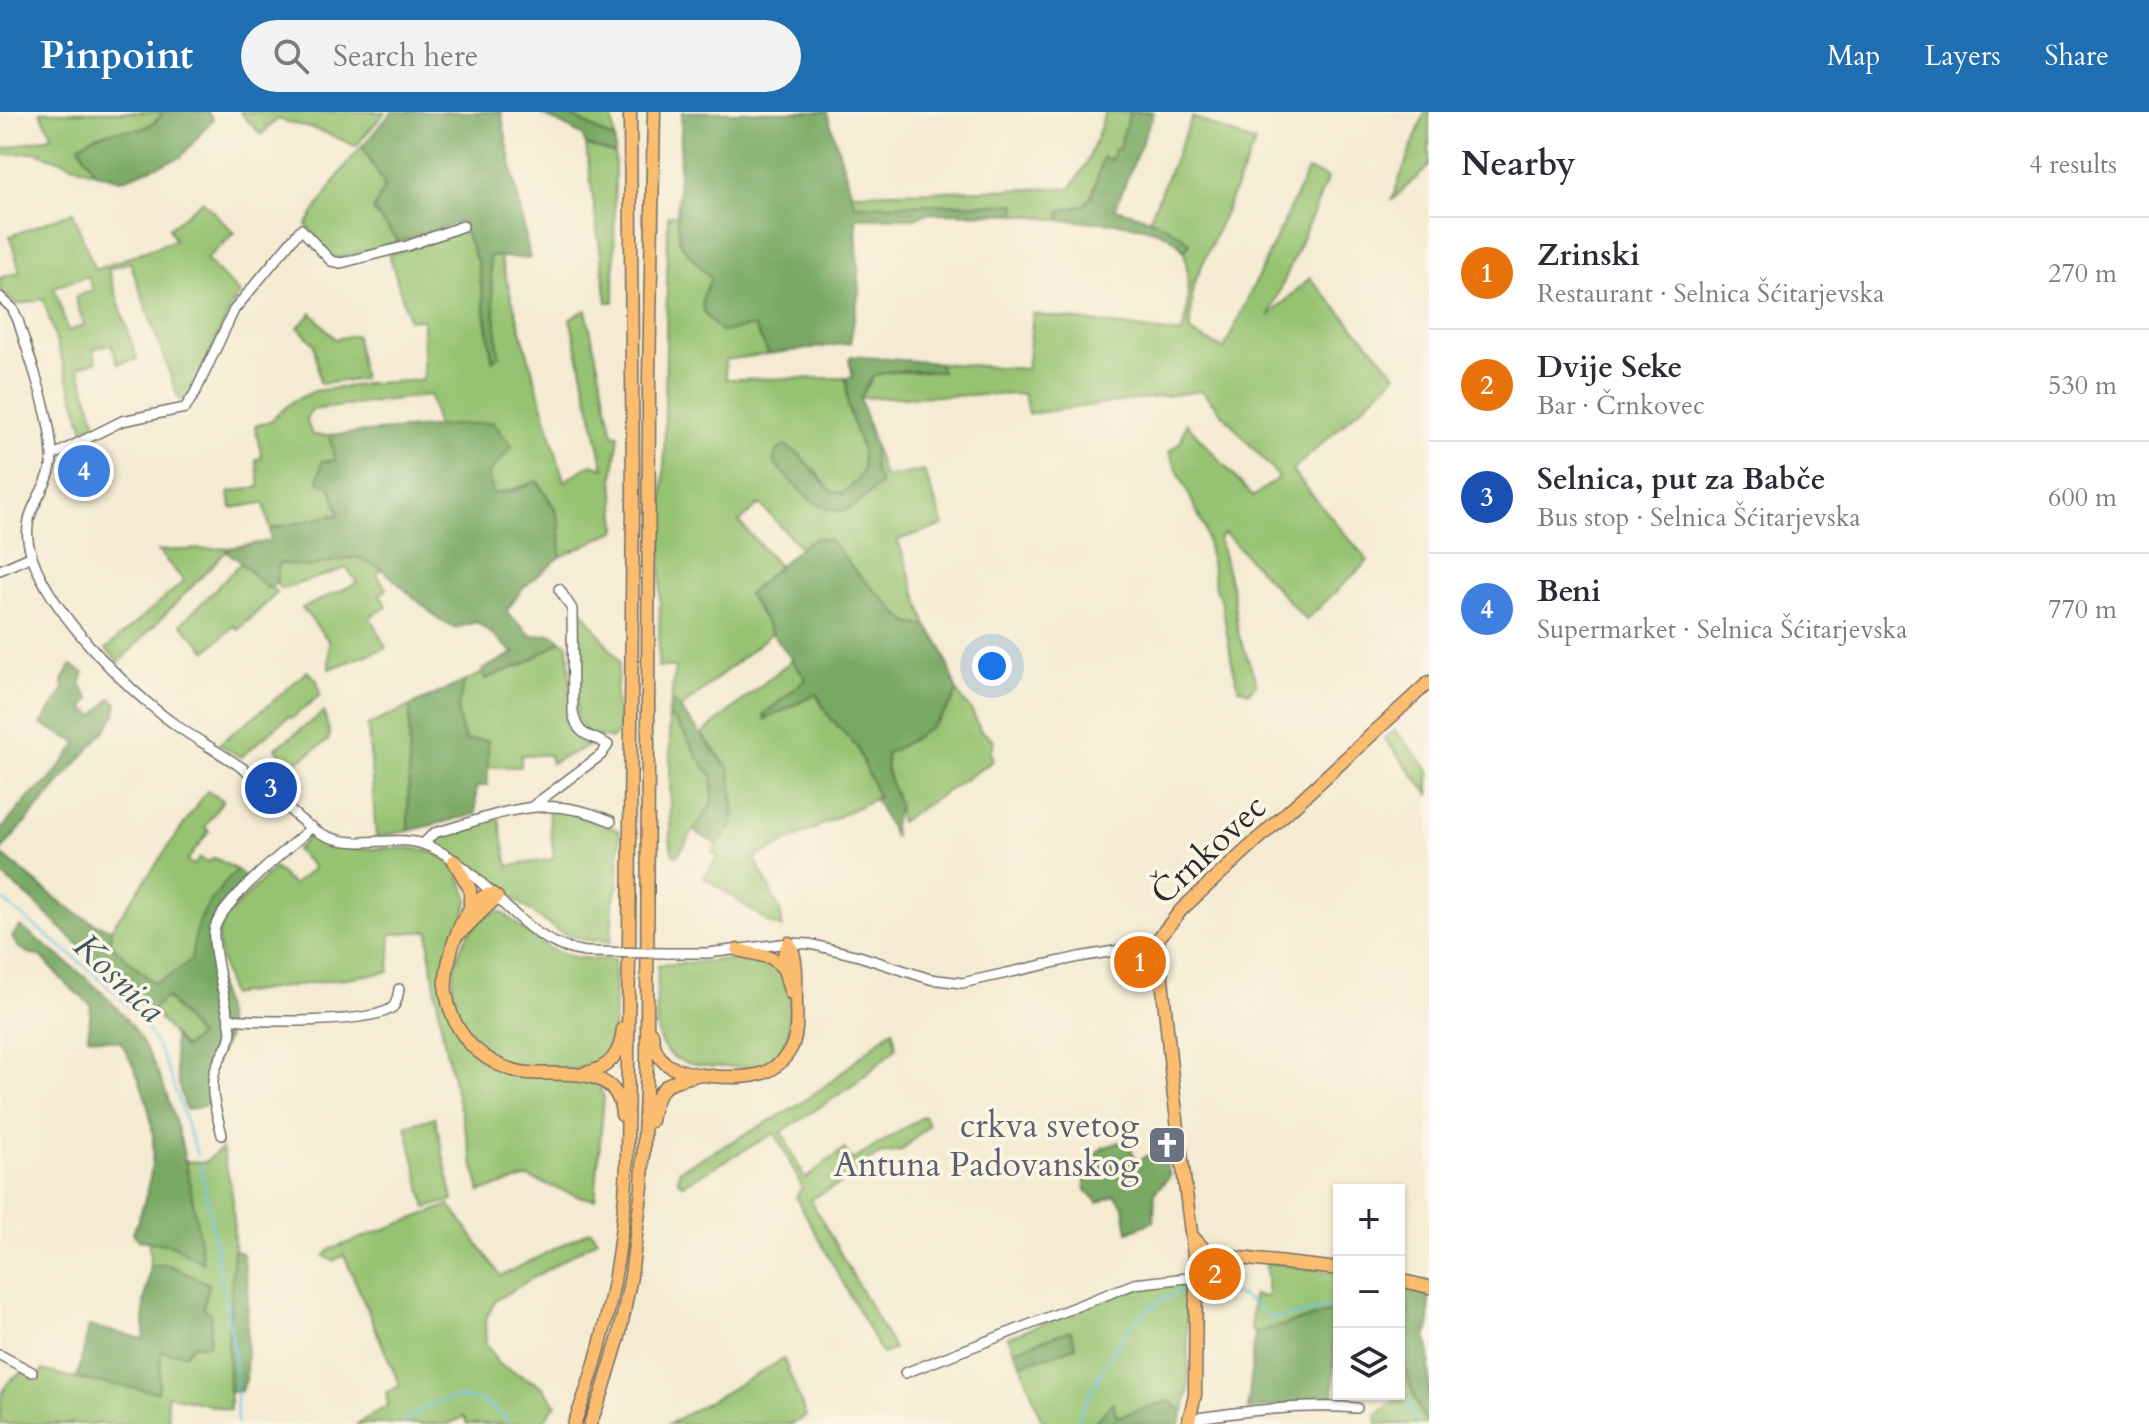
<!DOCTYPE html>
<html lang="en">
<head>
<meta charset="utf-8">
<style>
	:root { --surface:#fff; --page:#f2f2f3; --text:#2b2b33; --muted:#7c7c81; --line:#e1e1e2; --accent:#1f6fb2 }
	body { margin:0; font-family:Cardo,serif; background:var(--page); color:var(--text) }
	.controls { position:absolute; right:24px; bottom:24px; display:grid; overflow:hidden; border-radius:0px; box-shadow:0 2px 6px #0004 }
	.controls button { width:72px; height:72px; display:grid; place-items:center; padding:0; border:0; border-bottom:2px solid var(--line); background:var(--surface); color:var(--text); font:40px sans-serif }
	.you { position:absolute; left:992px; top:554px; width:28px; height:28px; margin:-20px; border:6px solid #fff; border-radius:50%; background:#1a73e8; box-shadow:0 0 0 12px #1a73e833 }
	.badge { display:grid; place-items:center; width:52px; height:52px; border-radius:50%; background:var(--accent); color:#fff; font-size:26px; font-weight:700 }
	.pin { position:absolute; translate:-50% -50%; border:4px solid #fff; box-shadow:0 2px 8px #0006 }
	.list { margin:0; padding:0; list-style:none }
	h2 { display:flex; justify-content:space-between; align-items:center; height:104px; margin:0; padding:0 32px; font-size:34px }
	h2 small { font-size:26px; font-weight:400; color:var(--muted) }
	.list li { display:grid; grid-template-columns:52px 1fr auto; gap:24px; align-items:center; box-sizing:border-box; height:112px; padding:0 32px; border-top:2px solid var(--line) }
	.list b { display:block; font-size:30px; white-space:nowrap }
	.list p { margin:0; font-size:26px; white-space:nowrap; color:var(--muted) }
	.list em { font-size:26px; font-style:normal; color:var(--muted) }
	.icon { flex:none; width:44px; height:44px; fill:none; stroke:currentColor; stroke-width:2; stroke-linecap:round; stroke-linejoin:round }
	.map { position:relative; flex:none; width:1429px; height:1312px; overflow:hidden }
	header { display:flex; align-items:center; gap:48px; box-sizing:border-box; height:112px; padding:0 40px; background:var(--accent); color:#fff }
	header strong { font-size:38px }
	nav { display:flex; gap:44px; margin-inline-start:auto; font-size:28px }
	.search { width:560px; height:72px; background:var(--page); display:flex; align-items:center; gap:20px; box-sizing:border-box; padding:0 28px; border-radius:44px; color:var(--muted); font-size:30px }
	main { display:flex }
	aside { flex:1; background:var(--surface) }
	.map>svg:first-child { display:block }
	.green { fill:#96c371; stroke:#60774e; stroke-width:2; fill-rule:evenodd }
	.forest { fill:#78a963; stroke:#526a47; stroke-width:2 }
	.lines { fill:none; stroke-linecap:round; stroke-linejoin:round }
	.stream { stroke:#6dc3ea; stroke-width:2 }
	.minor-casing { stroke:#726e65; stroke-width:12 }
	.major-casing { stroke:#726e65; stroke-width:15 }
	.minor { stroke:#fff; stroke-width:9 }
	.major { stroke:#fcbd6f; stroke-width:12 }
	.minor-bridge-casing { stroke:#726e65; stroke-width:12; stroke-linecap:butt }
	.minor-bridge { stroke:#fff; stroke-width:9 }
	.labels { text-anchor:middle; stroke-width:7; stroke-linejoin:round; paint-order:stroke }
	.street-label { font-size:34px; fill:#2b2b2b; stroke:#fcf5e5 }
	.worship-label { font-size:34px; fill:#5b616d; stroke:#fcf5e5; text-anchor:end }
	.water-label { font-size:36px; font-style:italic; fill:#3f5964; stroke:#fcf5e5 }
</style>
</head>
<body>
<header>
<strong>Pinpoint</strong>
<div class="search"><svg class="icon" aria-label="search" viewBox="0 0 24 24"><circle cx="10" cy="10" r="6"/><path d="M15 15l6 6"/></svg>Search here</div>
<nav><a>Map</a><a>Layers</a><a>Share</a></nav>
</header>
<main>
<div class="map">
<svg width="1429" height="1312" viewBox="0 0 1429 1312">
	<rect width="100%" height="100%" fill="#fcf5e5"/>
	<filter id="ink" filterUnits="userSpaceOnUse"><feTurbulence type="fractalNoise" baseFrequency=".0125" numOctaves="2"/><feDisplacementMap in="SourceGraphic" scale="16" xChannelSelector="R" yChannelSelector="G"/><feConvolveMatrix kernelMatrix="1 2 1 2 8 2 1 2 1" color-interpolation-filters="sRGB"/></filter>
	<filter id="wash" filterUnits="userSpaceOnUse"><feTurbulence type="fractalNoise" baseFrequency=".006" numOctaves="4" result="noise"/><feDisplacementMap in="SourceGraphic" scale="32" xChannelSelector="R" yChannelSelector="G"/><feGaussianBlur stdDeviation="1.8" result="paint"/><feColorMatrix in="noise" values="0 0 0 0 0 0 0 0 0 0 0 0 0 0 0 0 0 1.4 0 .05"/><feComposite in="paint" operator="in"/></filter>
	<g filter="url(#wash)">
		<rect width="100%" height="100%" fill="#f5ebd2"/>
		<path class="green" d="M40,0H163C141,32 110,9 79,34L95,61L36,40L0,43V38L53,24Z
			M240,0H385L356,34L321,19L277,7L261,23Z
			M564,0H611L615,28Z
			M1105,0H1130L1119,36L1111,48L1103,46L1093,81L1084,93L1060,99V108L1015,102V92L855,93L851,81L1070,76C1089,53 1096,29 1105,0Z
			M1425,0H1429V54L1391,89Z
			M1192,5L1255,31L1193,174L1190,220L1224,237L1308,58L1328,66L1269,204L1310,166L1397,263L1292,359L1368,449L1306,508L1225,421L1219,426L1233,481L1238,521L1257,571L1249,580L1239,576L1233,556L1222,492L1215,474L1205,417L1169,340L1181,329L1186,311L1253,385L1279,365L1202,279L1028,302L1024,282L860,286L874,264L890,260H942L939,251L1027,257L1033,202L1181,222C1190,207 1189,158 1184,140L1189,131L1150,106Z
			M586,33L615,42L614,190H607Z
			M362,34L385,74L373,98L399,130L339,146L332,145L306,113L340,61Z
			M202,89L235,121L206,147L240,182L231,196L190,285L179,288L130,150L108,157L137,247L118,252L111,232L93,237L97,249L79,255L97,315L85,321L43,187L16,193L0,178V166L20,160L10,124L73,100L95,158L175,128L169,116ZM88,164L93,178L75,185L84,213L68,219L54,175Z
			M668,103H677L680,131L711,167L722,219L754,214L769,242L725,248L726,267L846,266L848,295L862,339L863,359L856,370L843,381L831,380L815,358L774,350L811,388L836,399L875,364L872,342L874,332L884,365L924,359L944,413L898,428L927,514L908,511L856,460L830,429L816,426L800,435L760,392L739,410L779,454L748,482L772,521L680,597L671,589L675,555H658L664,361Z
			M465,118L478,152L492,248L499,243L489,143L500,145L564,369L592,352L604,356L570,206L586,198L613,322L619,323L613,367L617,418L560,445C562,403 559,402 538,369L494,383L487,363L493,310L437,315L430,283L312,298L306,306L312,323H329L335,350L331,376L339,402L270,417L264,391L231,396L229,380L260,375L256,347L262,346L255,314L270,309L293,289L315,279L374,271L423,268V207L409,208L389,142Z
			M312,201L335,227L356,223L363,267L320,272L314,232L298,215Z
			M229,436L119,550L106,537L184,469L158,439Z
			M357,445L382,457L377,462L387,478L380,482L387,495L370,505L386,536L329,557V529L302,496L357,471L347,456L282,477L276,472L279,451L307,455Z
			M241,451L267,476L270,475L277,481L238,518L234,514L207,539L181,512Z
			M576,496L585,502L619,549L616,584L619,619L611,627L588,621L577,607Z
			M561,529L568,532L573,619L578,625L592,632L551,651L549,643H521V655H487L488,628L466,629C455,603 456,596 465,569L483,561L486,566L526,551Z
			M792,548L807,567L764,602L766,607L816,582L827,602L857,635L878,685L755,746L780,799L783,816L770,811L704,765L718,744L712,740L731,715L734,695L730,658L702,622Z
			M307,559L317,568L320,583L292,606L289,604L241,645L219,632L271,591Z
			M957,580L973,601L980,618L994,628L990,640L993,649L900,710C898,686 886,665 885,642C916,627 942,612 957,580Z
			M410,594L408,719L376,725L368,613Z
			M324,600L330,623L328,628L290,655L276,636Z
			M668,603C688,619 695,647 713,665L712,691L677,744L672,741L670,724V626Z
			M1395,618L1429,658V682L1384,626Z
			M207,679L223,688L205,715L209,719L187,749L194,753L200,746L207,750L215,746L237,758L223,772L191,848L172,863L154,871L110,833L111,817Z
			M548,697L584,704L620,719L618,774L613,790L611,830C591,829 574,827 556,818L471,754L435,731L439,724L499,706L508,754L554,747Z
			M313,721C326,729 338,736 353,737C389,739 445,723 462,770C463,775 468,782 468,787C468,799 446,854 441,869L478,946L602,972L600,977L604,985L595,1087L577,1084L528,1065L480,1080L444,929L429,838V819L391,822L389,860L230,883C225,860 212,831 222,809L274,756L293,773L314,756L296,738Z
			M500,799C511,806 520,816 530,823C558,846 579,848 614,847C614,874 620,924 602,945L603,952C580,959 536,961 512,953C456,933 437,874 467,824C475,812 486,800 500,799Z
			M752,846C763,847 771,850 779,859C794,877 795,929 775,945C761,957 739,955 722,955C642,955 657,915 658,853Z
			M166,885L199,924L184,936L152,897Z
			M893,917L896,936L855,972L782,1020L805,1067L844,1037L853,1048L924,1004L929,1013L901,1039L880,1042L855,1058V1065L810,1087L894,1237L882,1242L796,1085L802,1075L775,1021L684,1072L678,1069L679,1058L794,996L833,968Z
			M435,1005L453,1088L426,1096L406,1014Z
			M222,1036L233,1086L234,1137L228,1233L230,1298L167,1283L169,1312H0C0,1288 0,1269 24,1260L40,1266L42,1258L77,1267L158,1279L161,1240L186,1242L203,1196L209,1172L169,1153H150L149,1129L172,1133L203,1150L186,1049L205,1050Z
			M450,1093L501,1164L591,1118L597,1128L496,1188L485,1208L486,1231L498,1252L542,1274L556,1292L541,1312H467L464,1305L448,1312H357L388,1293L386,1280L400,1274L344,1143L333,1149L324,1144L331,1137Z
			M1266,1150L1339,1161V1198L1255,1221L1251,1219L1253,1183L1268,1185Z
			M1185,1171L1189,1275L1184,1299L1169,1289L1116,1305L1112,1291L1093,1312H1052L1041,1307L1021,1252L1076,1235L1071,1219L1014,1238L1008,1225L1109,1185L1143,1175Z
			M1399,1187L1409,1195C1412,1208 1405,1213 1402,1225C1399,1243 1416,1298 1427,1312H1377L1376,1303L1397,1287V1282H1399Z
			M784,1247L806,1304L793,1312H669Z"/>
		<path class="forest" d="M163,0H208L213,7L181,45L121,68L95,61L79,34C88,27 98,22 110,20C134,15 147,24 163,0Z
			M392,0H501L530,147L489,144L499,243L493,249L478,152L461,110L399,130L373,98L385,74L362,34Z
			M538,0H564L615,28V42L586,33L582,23Z
			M682,0H827L855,93L1016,92L1015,102L929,101L914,106H856L859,179L850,231L769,242L754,214L722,220C700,202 697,192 711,167L680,131L677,103Z
			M1130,0H1154L1115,97C1143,104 1167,111 1190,131L1184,140C1167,106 1094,111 1060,108V99L1084,93L1093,81L1103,45L1111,48L1114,38L1119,36Z
			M851,244L939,251L942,260C925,260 889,256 875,264C868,267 864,279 860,286L874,332V357L881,372C870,380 857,395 844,398C819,405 788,366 773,349L777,339L785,334L798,341L832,380L843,381L856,370L863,359L862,339L848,295L846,266L853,265L849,247Z
			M493,310L512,335L487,363L494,382L514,379L537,369C559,403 562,403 560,445L523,476L506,500L532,524L553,522L561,529L526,551L485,567L482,558L514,541L477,510L455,516L439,508L382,457L357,445L307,455L279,451L276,472L267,476L237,447L226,440L229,436L270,429V417L339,402L331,376L318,369L322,349H335L329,323Z
			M816,426L830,428L856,460L908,511L927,514L941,534L957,580C941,614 916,625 886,642L887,659L899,694L893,713L895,726L875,687L878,685L857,635L827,602L817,582L765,607L764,603L806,567L772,521L748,482L800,435Z
			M71,553L84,561L80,572L90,587L84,596L95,604L111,586L117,591L115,603L107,616L0,740V719L28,686L49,669L78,631L41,612L64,577L63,568Z
			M465,569C456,596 455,603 466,629L488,628V673L476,675V702L408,719L410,594Z
			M671,589L680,597L730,658L734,705L731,715L717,733L694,719L712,691L713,665C695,647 688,619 668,603Z
			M0,741C29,763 77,810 111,817V833L154,871L172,863L191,848C196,805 207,789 237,758L248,767L224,791L210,817V835L226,907L228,924L209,962L208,993L186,998C178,973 173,950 174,924L184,936L198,924L167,885L148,900L30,786L0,762Z
			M20,814C56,842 103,875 130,912C178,975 191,1074 203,1151L172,1133L139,1128L133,1121C163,1049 160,999 121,930L88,925L91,893L66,872L42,845L28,841L17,834L12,825Z
			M1128,1027L1136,1050L1161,1035L1170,1064L1155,1080L1154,1109L1128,1120L1124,1095L1115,1083L1098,1091L1086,1078L1083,1054L1102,1036Z
			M234,1137L243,1142L248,1175L246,1268L241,1279L229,1280L228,1233Z
			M150,1153H169L209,1172L203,1196L212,1202L209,1233H193L186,1242L161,1240L158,1280L77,1267L89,1214L144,1227V1192Z
			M1399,1170L1429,1178V1217L1426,1225L1429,1239V1312C1417,1302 1400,1242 1402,1226C1404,1213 1412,1208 1409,1195L1399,1187Z
			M1335,1199L1333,1289L1248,1297L1255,1221Z
			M1070,1218L1076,1235L1021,1252L1014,1238Z
			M1169,1289L1184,1299L1179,1312H1093L1113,1290L1117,1305Z"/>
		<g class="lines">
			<path class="stream" d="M0,786C45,824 118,873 150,922C170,952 183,1006 197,1042
				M201,1053L230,1214L235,1251L237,1312
				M1203,1177L1242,1184L1271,1206L1287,1205L1339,1193
				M1399,1260C1401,1280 1408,1296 1419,1312
				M403,1312C437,1281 479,1273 510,1312
				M1075,1312C1089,1282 1114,1234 1135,1209C1148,1194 1171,1183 1189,1176"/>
		</g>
	</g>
	<g filter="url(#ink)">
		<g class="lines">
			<g class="minor-casing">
				<path id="minor" d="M0,185L12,196L18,208C30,249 51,301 52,343C53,377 20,395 29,434C43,495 127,578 177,614C200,630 225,643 248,660C273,678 294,708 322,722C358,740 394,720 428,734C488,757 519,833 586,840
					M52,344L122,309L185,296L195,281L234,198L301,117L331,149L341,151L407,134L463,114
					M0,458L32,444
					M534,693L601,643L608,633C591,621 579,628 573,601L572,497L559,477
					M423,732L434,721C503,702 540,679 611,709
					M667,841H708L789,831L810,832L859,844L930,867L962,871L1079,845L1156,832
					M229,907C256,910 375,912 393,895C397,891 398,883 399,877
					M222,1023C217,1001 207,976 217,953C222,940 231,932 231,918C227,895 212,838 214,819C218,792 290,735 312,715
					M0,1243L32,1260
					M905,1261L1134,1172L1196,1165
					M1190,1307C1245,1299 1301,1292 1357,1296"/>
			</g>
			<g class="major-casing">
				<path id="major" d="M454,749L470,777V797
					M493,782C462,782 443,855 446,880C449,901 459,921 473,935C488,949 508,959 528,961C565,964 619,952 622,1003
					M460,821L497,785
					M789,831C778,846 786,865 791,881
					M738,838L772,846L784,857
					M652,922C653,932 656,942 664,950C680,965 739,968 760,962C772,959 782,950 789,940C799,924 796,904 796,886C796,870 798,845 789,831
					M585,961C610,957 621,941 623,916
					M651,1009C655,979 664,969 694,964
					M1193,1125L1207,1140L1221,1144L1339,1157
					M1399,1168L1429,1175
					M574,1312C607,1230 622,1143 627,1055L633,385L630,0
					M590,1312L602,1281L619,1225L631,1164L642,1075L647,951L649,265L654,0
					M1188,1312L1195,1283L1196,1161L1173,976L1158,827L1182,797L1429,570"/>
			</g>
			<use href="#minor" class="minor"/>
			<use href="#major" class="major"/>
			<g class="minor-bridge-casing">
				<path id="minor-bridge" d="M586,840L667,841"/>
			</g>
			<use href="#minor-bridge" class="minor-bridge"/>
		</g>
	</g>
	<defs>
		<g id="church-square" transform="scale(2)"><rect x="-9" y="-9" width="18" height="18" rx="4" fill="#6b7280" stroke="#fcf5e5"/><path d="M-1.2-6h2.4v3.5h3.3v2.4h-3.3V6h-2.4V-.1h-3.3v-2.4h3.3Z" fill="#fff"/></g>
	</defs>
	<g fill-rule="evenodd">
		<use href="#church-square" x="1167" y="1033"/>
	</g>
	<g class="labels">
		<g class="street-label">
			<text transform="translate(1208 737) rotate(-43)" y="12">Črnkovec</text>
		</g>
		<g class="worship-label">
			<text x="1139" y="1025">crkva svetog<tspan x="1139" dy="39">Antuna Padovanskog</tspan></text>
		</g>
		<g class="water-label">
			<text transform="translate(120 865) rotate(44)" y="13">Kosnica</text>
		</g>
	</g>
</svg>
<div class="controls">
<button>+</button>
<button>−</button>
<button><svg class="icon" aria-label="layers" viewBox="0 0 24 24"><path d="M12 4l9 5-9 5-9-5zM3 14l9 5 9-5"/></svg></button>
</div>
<div class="you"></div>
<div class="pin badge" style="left:1140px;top:850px;background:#e8710a">1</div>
<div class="pin badge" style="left:1215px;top:1162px;background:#e8710a">2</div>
<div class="pin badge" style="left:271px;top:676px;background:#1a4fb4">3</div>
<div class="pin badge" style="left:84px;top:359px;background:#3f7fe0">4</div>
</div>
<aside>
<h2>Nearby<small>4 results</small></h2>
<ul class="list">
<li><span class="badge" style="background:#e8710a">1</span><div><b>Zrinski</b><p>Restaurant · Selnica Šćitarjevska</p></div><em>270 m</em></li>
<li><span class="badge" style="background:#e8710a">2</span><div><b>Dvije Seke</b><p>Bar · Črnkovec</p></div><em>530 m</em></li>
<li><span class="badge" style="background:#1a4fb4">3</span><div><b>Selnica, put za Babče</b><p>Bus stop · Selnica Šćitarjevska</p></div><em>600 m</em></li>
<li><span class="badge" style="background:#3f7fe0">4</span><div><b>Beni</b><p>Supermarket · Selnica Šćitarjevska</p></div><em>770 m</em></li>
</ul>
</aside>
</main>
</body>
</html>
